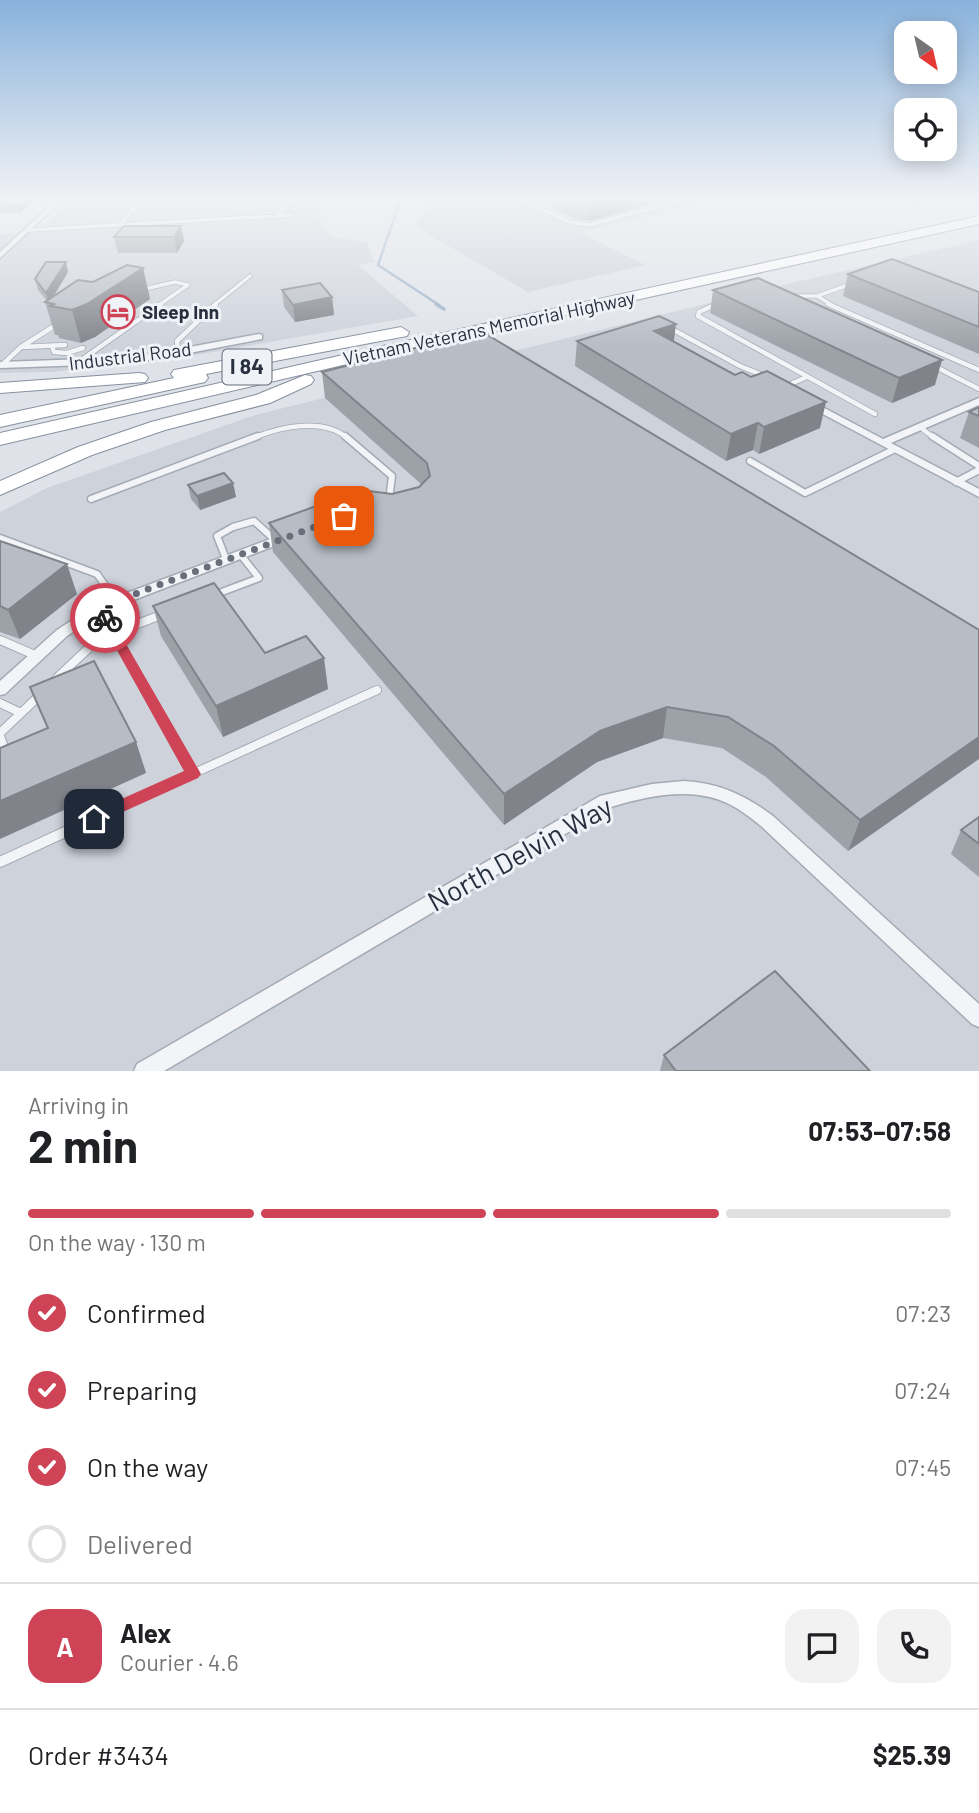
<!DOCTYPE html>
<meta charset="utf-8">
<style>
:root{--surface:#fff;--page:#f2f2f2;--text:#202124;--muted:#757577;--line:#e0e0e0;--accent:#ce4456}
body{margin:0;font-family:Barlow,sans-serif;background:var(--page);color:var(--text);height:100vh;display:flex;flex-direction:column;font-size:26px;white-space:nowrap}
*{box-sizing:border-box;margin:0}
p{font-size:23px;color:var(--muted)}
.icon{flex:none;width:38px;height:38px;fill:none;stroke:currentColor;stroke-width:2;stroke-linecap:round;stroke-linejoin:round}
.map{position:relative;height:1071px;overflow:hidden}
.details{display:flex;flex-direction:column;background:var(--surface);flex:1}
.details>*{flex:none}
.needle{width:46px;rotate:146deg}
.fabs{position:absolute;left:894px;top:21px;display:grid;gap:14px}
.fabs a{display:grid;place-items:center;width:63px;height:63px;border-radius:14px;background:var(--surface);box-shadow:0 4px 18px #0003;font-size:35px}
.pin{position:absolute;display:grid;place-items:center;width:60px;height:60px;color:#fff;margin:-30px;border-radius:14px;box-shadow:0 4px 10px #0006}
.courier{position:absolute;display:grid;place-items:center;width:70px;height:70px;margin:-35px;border:5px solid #ce4456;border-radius:50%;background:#fff;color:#222;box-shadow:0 2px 9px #0007}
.head em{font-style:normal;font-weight:700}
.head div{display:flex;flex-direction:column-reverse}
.head{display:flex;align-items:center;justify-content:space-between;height:119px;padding:0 28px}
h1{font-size:46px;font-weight:700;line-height:52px}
.bar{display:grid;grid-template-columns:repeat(4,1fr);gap:10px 7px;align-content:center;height:84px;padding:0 28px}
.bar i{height:9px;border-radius:5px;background:var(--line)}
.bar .current{background:var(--accent)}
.bar p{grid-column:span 4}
.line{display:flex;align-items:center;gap:18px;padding:0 28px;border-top:2px solid var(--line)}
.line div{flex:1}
.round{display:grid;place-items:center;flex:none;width:74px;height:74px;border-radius:21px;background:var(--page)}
ol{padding:0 28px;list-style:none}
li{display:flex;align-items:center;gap:21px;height:77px}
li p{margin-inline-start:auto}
li .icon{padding:7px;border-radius:50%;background:var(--accent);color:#fff;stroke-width:4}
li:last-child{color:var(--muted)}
li i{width:38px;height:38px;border:4px solid var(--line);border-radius:50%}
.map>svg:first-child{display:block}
.built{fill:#cdd2db}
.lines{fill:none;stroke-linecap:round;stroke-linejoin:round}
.stream-far1{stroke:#9ab0c9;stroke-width:2.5}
.stream{stroke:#9ab0c9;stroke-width:3.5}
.lane-far4-casing{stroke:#a4aab3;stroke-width:5}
.lane-far3-casing{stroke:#a4aab3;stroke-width:6}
.lane-far2-casing{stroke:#a4aab3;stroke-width:9}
.lane-far1-casing{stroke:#a4aab3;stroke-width:10}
.lane-casing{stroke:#a4aab3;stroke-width:12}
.street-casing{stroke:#a4aab3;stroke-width:3}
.highway-casing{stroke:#87909f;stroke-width:2}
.lane-far4{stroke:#f2f4f7;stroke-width:3.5}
.lane-far3{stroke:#f2f4f7;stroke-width:4.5}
.lane-far2{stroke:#f2f4f7;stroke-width:6}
.lane-far1{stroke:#f2f4f7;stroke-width:8}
.lane{stroke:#f2f4f7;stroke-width:10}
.street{fill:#f2f4f7;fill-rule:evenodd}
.highway{fill:#fff;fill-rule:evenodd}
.wall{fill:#9da2a9}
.shaded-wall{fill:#80848a}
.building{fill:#b7bcc5;stroke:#80848a;stroke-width:2}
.route{fill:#ce4456}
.done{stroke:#686f7b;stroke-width:7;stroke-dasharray:0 12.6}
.labels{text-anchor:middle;stroke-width:6;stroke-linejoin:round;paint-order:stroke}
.far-poi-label{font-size:19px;font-weight:bold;fill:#283040;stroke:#eff2f6;text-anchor:start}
.far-street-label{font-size:19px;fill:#283040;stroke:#eff2f6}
.shield{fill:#eff2f6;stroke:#646a77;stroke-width:2}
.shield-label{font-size:21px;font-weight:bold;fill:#283040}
.near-street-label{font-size:28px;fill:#283040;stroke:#eff2f6}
</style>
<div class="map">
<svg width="979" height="1071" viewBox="0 0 979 1071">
<rect width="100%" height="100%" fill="#dfe3e9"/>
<path class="built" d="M71,199H322L317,217L332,237L367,242L374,262L358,265L418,316L184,357L52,372L0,373V235L43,228Z
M434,199H717L580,233L645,265L528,292L414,226Z
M979,240V1071H0V512L47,488L255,415L774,287Z"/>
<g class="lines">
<path class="stream-far1" d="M401,199L378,265L439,305"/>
<path class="stream" d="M436,304L444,309"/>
<defs>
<path id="lane-far4" d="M519,199L569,222L589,225L685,199
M278,216L291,199
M119,225L143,199
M29,230L292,215
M140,290L175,282L188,285L159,305
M792,296H817
M214,305L250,276
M714,305L719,303
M832,305L817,296L851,284"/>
<path id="lane-far3" d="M717,304L699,312L698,316L875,414
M828,304L979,370
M670,328L740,366L767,377
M52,346L54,352L67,353L83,348
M22,347L65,345
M178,352L177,341L216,304
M77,363L161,304
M2,365L21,347L59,323
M934,366L979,389
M783,383L788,385L807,377
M920,427L934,438
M253,438C280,427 323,417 347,438"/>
<path id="lane-far2" d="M345,436L392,476L389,500
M932,436L979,466
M750,461L805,493L895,449
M956,482L979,470
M91,499L258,436
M0,538L97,574L116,601
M226,559L217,536L233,527L254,521L276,541
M214,595L259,578L240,554"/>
<path id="lane-far1" d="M100,608L193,774
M114,633L161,615
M0,640L37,656
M57,678L92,645L75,624
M0,703L21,713
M0,733L39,696
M0,736L6,753L0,756
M111,811L377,690"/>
<path id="lane" d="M0,862L115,809"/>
<path id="street" d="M57,199H64L0,258V252Z
M902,199H924L921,201Z
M259,334L262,335V339L158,359L115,364L0,368V362L115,358L158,353Z
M979,398V405L891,443L979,489V497L804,404L809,401L813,402L883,439Z
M286,533L292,537L290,540L105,611L67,636L5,694L0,695V681L57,630L95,605Z
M684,781C719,783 745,795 773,816L979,1004V1027L972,1024L761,826C751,818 741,810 729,804C692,786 648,796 611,807L164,1071H134L137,1064L600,796L652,784Z"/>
<path id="highway" d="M979,216V224L356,362L0,445V433L356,352Z
M401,327L409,332L407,336L206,374L208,378L205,382L0,427V415L174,378L171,374L174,370Z
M139,373L145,374L148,378L145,382L0,393V383Z
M305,375L311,376L314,380L311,384L270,403L165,430L92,455L0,495V481L78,447L151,422L256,395Z"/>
</defs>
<use href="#lane-far4" class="lane-far4-casing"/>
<use href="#lane-far3" class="lane-far3-casing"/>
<use href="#lane-far2" class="lane-far2-casing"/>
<use href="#lane-far1" class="lane-far1-casing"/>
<use href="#lane" class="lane-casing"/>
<use href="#street" class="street-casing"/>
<use href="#highway" class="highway-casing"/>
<use href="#lane-far4" class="lane-far4"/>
<use href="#lane-far3" class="lane-far3"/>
<use href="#lane-far2" class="lane-far2"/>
<use href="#lane-far1" class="lane-far1"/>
<use href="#lane" class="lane"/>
<use href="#street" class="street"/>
<use href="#highway" class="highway"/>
</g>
<path class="wall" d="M37,199L20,213H0V202Z
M533,199H668L589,221L574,218Z
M181,226L184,241L177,253H118L114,237Z
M143,268L150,299L95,337L81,343L59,338L58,335H55L45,302L47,301L38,290L35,279L68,272L53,297L93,282Z
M848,274L979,292V354L843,296Z
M282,290L332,297L334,315L295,322L284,307Z
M713,290L935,385L892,403L710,313Z
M577,341H674L820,428L759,454L753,450L726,461L575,366Z
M322,372L979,630L848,851L766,777L722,748L663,738L597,762L504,825L273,552L269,523L392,494L419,487L421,484L325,398Z
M979,407V448L960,438L969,412Z
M233,483L236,497L200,510L191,499L188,485Z
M0,541L77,594L20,639L0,632Z
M153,606L265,653L328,689L223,737L161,636Z
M30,687L136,742L146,773L47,728Z
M979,817V877L951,854L961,830Z
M664,1055L870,1071H660Z"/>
<path class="shaded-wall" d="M27,199H37L20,213L18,207Z
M602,199H668L589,221L590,202Z
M181,226L184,241L177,253L174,237Z
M66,262L68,272L49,304L46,293Z
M143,268L150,299L95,337L81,343L72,310Z
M332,297L334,315L295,322L293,305Z
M676,324L673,348L654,331Z
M942,360L935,385L892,403L899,378Z
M826,402L820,428L759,454L764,427Z
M758,423L753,450L726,461L731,434Z
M233,483L236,497L200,510L197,496Z
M67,564L77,594L20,639L8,610Z
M324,658L328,689L223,737L216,706Z
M667,707L663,738L597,762L504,825V794L600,731Z
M979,737V759L848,851L860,820Z
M136,742L146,773L0,839V801Z"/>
<path class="building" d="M3,199H27L18,207L0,206V202Z
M573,199H602L590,202Z
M124,226H181L174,237H114Z
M892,259L979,292V327L848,274Z
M46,262H66L46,293L35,279Z
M127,265L143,268L87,304L72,310L50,306L54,304L45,302L78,280L93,282Z
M758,278L942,360L899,378L713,290Z
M320,283L332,297L293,305L282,290Z
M659,316L676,324L654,331L735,375L742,372L751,377L767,371L826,402L764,427L758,423L731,434L577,341Z
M481,331L979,630V737L860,820L774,746L728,717L667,707L600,731L504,794L269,523L361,490L392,494L419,487L430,476L427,463L322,372Z
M979,407V416L969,412Z
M224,473L233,483L197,496L188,485Z
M0,541L67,564L8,610L0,606Z
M214,583L265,653L306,636L324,658L216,706L153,606Z
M94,661L136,742L0,801V748L48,728L30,687Z
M979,817V844L961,830Z
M775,971L870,1071H676L664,1055Z"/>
<linearGradient id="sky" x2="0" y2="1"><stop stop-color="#89b2dc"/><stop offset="0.57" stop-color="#f1f2f5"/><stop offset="1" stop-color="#f1f2f5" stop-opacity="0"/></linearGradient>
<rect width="979" height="349" fill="url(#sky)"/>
<path class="route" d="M105,614L111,618L201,774L198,778L94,825L86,819L88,814L184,771L99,618Z"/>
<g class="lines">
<path class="done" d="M105,618L100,608L116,601L344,516"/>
</g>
<defs>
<symbol id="hotel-ring" viewBox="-11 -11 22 22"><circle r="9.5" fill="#eff2f6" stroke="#ce4456" stroke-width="1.5"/><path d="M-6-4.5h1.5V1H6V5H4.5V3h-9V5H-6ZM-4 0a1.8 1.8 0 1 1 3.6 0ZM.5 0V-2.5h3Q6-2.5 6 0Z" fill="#ce4456"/></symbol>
</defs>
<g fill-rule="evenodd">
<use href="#hotel-ring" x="99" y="293" width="38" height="38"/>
</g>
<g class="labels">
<g class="far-poi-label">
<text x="142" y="319">Sleep Inn</text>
</g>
<g class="far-street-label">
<text transform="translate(489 328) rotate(-12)" y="7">Vietnam Veterans Memorial Highway</text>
<text transform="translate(130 356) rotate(-7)" y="7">Industrial Road</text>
</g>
<rect class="shield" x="222.5" y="349.5" width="49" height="35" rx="5"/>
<g class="shield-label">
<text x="247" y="374">I 84</text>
</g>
<g class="near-street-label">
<text transform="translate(520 854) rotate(-29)" y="10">North Delvin Way</text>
</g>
</g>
</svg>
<div class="fabs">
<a><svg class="needle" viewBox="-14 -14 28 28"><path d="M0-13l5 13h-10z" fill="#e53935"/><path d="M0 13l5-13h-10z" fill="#757577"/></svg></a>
<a><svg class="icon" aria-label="locate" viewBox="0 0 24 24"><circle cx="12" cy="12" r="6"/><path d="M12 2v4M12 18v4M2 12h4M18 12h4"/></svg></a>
</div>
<div class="pin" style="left:344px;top:516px;background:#ea580c"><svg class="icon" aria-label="bag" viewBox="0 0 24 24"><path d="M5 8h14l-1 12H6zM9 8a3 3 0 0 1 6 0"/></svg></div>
<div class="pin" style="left:94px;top:819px;background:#1f2937"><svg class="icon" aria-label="home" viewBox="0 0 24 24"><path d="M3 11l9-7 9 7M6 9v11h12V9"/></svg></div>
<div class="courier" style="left:105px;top:618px"><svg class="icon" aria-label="bike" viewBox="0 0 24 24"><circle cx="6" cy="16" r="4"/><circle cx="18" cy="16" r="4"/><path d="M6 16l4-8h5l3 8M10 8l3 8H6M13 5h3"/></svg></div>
</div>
<section class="details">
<div class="head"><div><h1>2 min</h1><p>Arriving in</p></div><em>07:53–07:58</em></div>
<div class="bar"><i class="current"></i><i class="current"></i><i class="current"></i><i></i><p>On the way · 130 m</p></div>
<ol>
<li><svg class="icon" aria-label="check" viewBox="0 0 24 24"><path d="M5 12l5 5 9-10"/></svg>Confirmed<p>07:23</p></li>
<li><svg class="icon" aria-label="check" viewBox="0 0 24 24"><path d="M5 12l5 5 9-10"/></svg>Preparing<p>07:24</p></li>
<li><svg class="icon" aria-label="check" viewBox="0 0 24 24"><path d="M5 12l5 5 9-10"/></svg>On the way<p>07:45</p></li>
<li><i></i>Delivered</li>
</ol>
<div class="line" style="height:126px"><b class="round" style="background:var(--accent);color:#fff">A</b><div><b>Alex</b><p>Courier · 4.6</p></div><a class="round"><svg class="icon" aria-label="chat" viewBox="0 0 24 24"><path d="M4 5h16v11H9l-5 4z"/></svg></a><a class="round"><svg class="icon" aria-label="phone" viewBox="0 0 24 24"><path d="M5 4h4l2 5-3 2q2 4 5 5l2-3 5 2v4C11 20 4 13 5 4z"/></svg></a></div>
<div class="line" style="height:91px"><div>Order #3434</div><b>$25.39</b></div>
</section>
